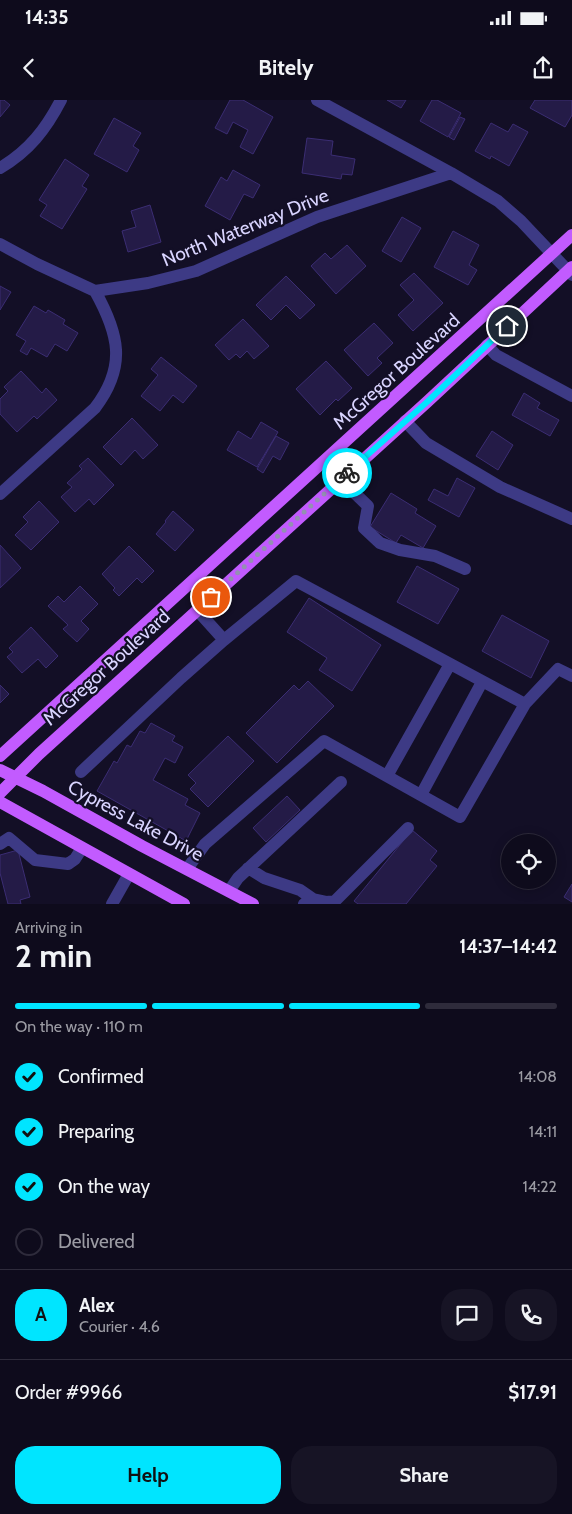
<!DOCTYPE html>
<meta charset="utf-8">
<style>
:root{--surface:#0e0b1c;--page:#171425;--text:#f1f3f6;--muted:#9b9ba3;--line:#2e2b3b;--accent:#00e5ff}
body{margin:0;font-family:Cabin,sans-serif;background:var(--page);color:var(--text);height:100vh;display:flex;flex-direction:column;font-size:19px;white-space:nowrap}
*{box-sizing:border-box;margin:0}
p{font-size:16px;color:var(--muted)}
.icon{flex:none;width:28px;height:28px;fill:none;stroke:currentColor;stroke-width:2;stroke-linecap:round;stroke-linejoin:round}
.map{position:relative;height:804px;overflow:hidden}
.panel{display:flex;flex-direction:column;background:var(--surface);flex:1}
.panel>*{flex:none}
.controls{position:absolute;left:501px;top:734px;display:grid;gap:10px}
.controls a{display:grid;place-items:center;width:55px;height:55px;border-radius:50%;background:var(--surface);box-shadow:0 2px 12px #0003,0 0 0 1px var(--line);font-size:25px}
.pin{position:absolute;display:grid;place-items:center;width:42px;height:42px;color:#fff;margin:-21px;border:2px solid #fff;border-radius:50%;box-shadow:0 1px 5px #0007}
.courier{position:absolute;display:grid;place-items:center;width:50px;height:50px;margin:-25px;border:4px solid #00e5ff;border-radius:50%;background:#fff;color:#222;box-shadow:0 1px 6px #0007}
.headline em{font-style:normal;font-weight:800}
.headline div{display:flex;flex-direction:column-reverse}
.headline{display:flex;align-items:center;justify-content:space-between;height:85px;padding:0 15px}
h1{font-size:32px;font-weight:800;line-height:38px}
.bar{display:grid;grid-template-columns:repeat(4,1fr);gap:8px 5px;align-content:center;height:60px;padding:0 15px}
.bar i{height:6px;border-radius:4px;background:var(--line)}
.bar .selected{background:var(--accent)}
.bar p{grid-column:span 4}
.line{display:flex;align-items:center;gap:12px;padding:0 15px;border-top:1px solid var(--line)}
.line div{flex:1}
.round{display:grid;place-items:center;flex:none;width:52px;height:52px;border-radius:20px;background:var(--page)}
ol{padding:0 15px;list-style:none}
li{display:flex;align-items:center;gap:15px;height:55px}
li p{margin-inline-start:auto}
li .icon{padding:5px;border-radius:50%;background:var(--accent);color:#111;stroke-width:4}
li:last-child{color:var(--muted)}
li i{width:28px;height:28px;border:2px solid var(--line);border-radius:50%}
.primary-button{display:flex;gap:10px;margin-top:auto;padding:10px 15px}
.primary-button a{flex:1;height:58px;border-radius:20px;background:var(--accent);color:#111;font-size:20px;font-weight:800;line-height:58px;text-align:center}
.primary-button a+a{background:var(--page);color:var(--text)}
.status{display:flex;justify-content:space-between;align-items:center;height:35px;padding:0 25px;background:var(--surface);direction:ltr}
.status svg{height:14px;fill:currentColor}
header{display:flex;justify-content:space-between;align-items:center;height:65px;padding:0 15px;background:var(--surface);font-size:22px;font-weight:800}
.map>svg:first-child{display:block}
.building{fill:#241b47;stroke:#3b2d73}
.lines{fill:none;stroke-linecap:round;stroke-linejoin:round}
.minor{stroke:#3d3a85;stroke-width:12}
.major{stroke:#c25bff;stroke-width:12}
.done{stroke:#948fb3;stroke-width:5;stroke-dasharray:0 9}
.route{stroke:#00e5ff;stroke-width:6}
.labels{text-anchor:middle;stroke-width:4.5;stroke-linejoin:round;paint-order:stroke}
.street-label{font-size:19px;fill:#d9d4ff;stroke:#130f26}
</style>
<div class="status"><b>14:35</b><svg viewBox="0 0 49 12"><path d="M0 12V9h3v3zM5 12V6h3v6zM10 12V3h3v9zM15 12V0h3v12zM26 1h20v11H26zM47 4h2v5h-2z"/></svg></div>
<header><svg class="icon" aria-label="back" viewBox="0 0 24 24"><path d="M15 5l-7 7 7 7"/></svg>Bitely<svg class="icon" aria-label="share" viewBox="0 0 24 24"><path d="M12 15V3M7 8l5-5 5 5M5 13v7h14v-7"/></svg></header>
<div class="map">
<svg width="572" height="804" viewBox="0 0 572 804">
<rect width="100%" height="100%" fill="#130f26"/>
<path class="building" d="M0,0H4L10,5L0,17Z
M230,0H243L273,17L253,54L240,47L248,30L233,22L227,34L215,28Z
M387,0H406L401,8Z
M432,0H437L461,13L448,37L420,21Z
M535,0H572V15L565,27L530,8Z
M460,17L465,19L454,40L449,37Z
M114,18L141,33L133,46L139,50L127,72L94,54Z
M491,23L508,32L513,24L528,32L509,66L491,56L490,59L475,51Z
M307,38L333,41L331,55L355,59L352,75L342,74L341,79L302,73Z
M65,59L89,75L82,86L87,89L62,129L40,116L47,105L39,100Z
M233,70L260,85L253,98L244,94L230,120L205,106L221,77L227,81Z
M150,105L161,142L128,152L122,131L136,127L131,111Z
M402,117L421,128L401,162L382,151Z
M453,131L479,145L469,165L477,170L468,185L434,167Z
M347,145L366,166L336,194L311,166L325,153L331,159Z
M414,173L443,203L413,231L398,215L414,200L400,185Z
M286,176L315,205L300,219L286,205L271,220L256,205Z
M0,186L11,192L0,210Z
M34,206L46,213L48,210L65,220L63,224L78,233L67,251L55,244L47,257L31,248L27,255L20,251L26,241L16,235Z
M243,219L269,246L254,259L247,251L240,258L236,254L229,260L215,245Z
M374,223L393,243L377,258L382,263L368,276L344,250Z
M161,257L197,286L183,303L173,295L160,311L141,296L158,275L151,269Z
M326,261L352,288L338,301L336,299L320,315L296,289Z
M21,271L42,293L46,288L57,300L37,319L34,316L17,332L0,314V299L8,291L4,287Z
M524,293L540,303L537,308L559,320L550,336L512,315Z
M132,318L158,345L143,359L135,350L121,365L103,347Z
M261,322L278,332L257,367L227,350L238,331L251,339Z
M492,331L513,345L498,370L476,356Z
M276,336L289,343L280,360L273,356L263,373L257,369Z
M88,358L114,385L94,405L89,399L75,412L61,397L72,387L67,383L82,369L79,366Z
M457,378L475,388L459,417L428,400L434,389L448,396Z
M391,393L417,409L415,413L436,426L423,448L401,435L396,443L370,427Z
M39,401L59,422L31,450L15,435L28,422L23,417Z
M173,411L194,430L175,451L156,434L166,422L165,421Z
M0,445L21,468L0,488Z
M129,446L154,471L142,483L137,478L119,496L113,490L115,488L102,474Z
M417,466L459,489L438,524L397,502Z
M80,486L98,504L81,521L89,529L77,542L63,529L68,525L48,506L58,496L64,502Z
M309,498L381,545L352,591L319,570L327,558L287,532Z
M502,515L549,541L531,578L482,551Z
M31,527L58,556L46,568L38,559L22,573L7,557L13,552L9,548Z
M308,581L334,606L277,663L246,633L294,585L299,590Z
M0,585L9,594L0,603Z
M151,623L175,636L172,641L183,647L175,663L165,658L153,680L188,699L185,705L200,713L186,741L97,691L114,661L117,663L127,645L131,647L140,631L145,633Z
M228,636L254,661L208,707L190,689L196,683L188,675Z
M287,696L300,710L266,742L253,728Z
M412,730L437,751L430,760L437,766L406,804H358L354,801Z
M18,750L30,797L20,800L21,804H8L0,773V755Z
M572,784V802L564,797Z"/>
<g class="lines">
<path class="minor" d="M317,0L451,73L498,101L521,121L572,175
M0,68C29,51 46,29 61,0
M0,144L37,164L95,191L148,183L196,171L317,117L451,73
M487,245L496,255L572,296
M405,321L426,343L500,387L572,419
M340,379L368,406L364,428L380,443L400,450L435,456L465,469
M0,394L95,308C127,266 119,234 95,191
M197,510L224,540L296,481L525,604L558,569L572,576
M81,672L181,578L224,540
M387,676L450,564
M421,695L482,582
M0,744L9,738L35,760L68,764L75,759L82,748
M248,768L264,778L300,790L313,799
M187,769L205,744L324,641L460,717L525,604
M229,791L238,778L341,682
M112,804L129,774
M304,804L313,799L327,802L335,801L408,728"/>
<path class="major" d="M0,656L572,135
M0,670L43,691L142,746L253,804
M0,693L39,654L427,302L572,167
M0,702L184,804"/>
</g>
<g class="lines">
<path class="done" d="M211,497L347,373"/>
<path class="route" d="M347,373L427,302L507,226"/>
</g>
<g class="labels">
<g class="street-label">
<text transform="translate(245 127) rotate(-22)" y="7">North Waterway Drive</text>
<text transform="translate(396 271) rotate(-42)" y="7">McGregor Boulevard</text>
<text transform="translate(106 567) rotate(-42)" y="7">McGregor Boulevard</text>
<text transform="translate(136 720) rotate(28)" y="7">Cypress Lake Drive</text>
</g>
</g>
</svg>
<div class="controls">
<a><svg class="icon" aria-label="locate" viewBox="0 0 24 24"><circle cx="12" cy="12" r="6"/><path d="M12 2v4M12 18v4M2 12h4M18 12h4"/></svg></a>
</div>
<div class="pin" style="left:211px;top:497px;background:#ea580c"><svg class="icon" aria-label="bag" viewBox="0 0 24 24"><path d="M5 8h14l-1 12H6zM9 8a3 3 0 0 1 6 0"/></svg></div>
<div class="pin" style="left:507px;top:226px;background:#1f2937"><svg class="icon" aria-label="home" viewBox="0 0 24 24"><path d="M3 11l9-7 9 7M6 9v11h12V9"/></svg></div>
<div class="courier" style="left:347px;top:373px"><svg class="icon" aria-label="bike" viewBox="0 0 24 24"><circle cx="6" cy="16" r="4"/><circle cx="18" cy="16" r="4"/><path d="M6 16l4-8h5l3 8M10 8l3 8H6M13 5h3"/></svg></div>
</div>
<section class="panel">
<div class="headline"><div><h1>2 min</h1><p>Arriving in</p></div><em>14:37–14:42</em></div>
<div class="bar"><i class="selected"></i><i class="selected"></i><i class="selected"></i><i></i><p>On the way · 110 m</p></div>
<ol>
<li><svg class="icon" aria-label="check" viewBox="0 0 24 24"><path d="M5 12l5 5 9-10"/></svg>Confirmed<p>14:08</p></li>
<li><svg class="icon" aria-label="check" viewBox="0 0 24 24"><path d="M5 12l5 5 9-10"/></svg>Preparing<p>14:11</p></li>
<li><svg class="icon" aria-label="check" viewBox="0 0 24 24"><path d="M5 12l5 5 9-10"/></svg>On the way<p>14:22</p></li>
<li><i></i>Delivered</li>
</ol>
<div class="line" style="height:90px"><b class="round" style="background:var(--accent);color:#111">A</b><div><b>Alex</b><p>Courier · 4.6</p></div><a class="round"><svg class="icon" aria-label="chat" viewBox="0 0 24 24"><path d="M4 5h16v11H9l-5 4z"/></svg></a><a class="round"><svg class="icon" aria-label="phone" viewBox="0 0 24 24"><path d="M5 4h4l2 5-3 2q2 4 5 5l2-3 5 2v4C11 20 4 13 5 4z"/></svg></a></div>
<div class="line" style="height:65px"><div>Order #9966</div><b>$17.91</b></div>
<div class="primary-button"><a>Help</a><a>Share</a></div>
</section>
